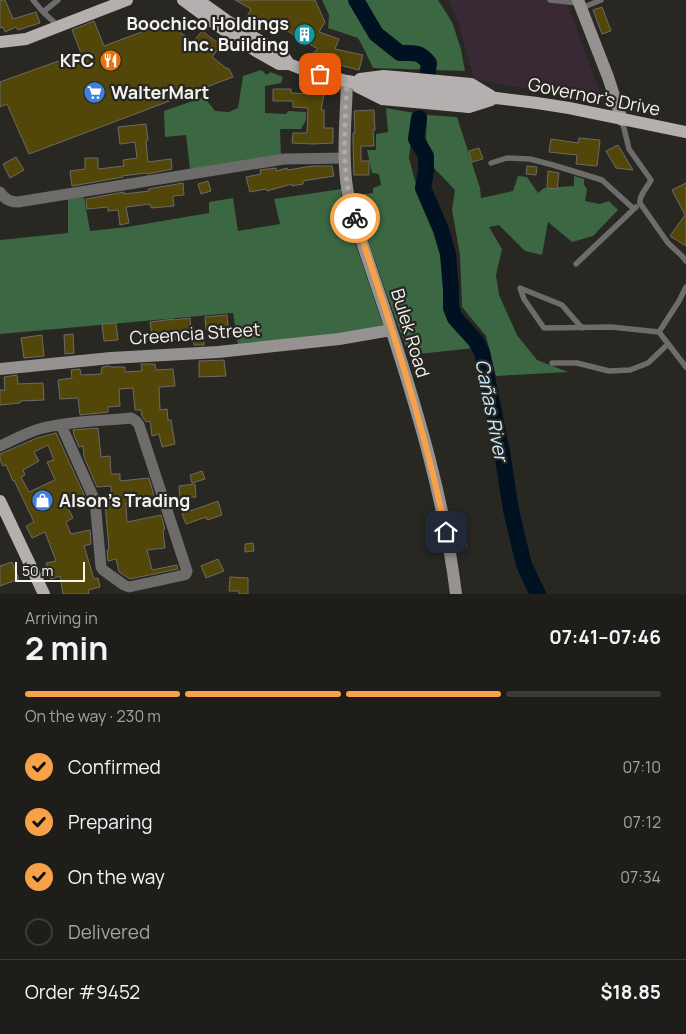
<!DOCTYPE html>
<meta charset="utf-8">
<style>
:root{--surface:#1e1d1a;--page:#2b2a27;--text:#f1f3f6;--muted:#a1a2a2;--line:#3c3b39;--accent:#f7a148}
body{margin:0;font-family:Manrope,sans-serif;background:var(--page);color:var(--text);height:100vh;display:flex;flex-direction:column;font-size:19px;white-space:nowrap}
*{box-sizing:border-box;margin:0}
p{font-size:16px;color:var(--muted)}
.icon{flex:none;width:28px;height:28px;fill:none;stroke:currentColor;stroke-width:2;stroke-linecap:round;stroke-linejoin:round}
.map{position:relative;height:594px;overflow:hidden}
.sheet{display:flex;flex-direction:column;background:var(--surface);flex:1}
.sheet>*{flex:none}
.scale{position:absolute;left:15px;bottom:12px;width:70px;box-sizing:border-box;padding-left:5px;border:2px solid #f4f3f0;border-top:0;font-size:14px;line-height:18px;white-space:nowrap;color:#f4f3f0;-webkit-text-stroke:4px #282722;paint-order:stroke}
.pin{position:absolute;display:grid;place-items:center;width:42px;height:42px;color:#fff;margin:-21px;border-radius:10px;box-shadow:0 2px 8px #0006}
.courier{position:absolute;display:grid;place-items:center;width:50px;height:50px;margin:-25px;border:4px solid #f7a148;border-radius:50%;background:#fff;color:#222;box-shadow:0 1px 6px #0007}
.overview em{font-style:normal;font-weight:700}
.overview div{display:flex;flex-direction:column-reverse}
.overview{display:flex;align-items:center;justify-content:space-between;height:85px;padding:0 25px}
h1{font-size:32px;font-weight:700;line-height:38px}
.bar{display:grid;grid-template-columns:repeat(4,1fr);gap:8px 5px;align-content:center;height:60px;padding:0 25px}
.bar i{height:6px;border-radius:4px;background:var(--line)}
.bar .selected{background:var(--accent)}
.bar p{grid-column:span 4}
.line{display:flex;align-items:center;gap:12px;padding:0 25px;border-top:1px solid var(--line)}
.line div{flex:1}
ol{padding:0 25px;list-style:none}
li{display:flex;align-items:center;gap:15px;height:55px}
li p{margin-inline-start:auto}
li .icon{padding:5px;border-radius:50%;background:var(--accent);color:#111;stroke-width:4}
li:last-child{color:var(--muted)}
li i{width:28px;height:28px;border:2px solid var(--line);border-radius:50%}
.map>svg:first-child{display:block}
.industrial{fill:#382935}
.forest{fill:#3b6743}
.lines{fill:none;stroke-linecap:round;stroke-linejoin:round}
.river{stroke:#001121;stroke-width:16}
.building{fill:#534609;stroke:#6d6b66;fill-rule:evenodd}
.lane{stroke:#6e6b6b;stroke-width:5.5}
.street{stroke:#6e6b6b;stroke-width:11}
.secondary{stroke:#969292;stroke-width:12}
.primary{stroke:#b6afaf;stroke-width:12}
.done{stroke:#adaca8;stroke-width:5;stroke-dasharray:0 9}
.route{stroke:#f7a148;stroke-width:6}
.labels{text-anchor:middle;stroke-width:4.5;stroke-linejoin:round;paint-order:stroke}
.poi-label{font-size:18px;font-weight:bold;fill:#f4f3f0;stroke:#282722;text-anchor:end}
.street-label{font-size:18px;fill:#f4f3f0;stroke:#282722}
.water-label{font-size:19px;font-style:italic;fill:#cbe9fe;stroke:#282722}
</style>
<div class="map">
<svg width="686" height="594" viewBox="0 0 686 594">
<rect width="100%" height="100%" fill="#282722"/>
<path class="industrial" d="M449,0H566L604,103L474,79L457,19Z"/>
<path class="forest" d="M322,0H438L452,22L461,49L465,71L373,68L364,49L358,38L328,28L329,15Z
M261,70L267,75L270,72L283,77L281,83L265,86V113L286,114L288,111L306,112V120L301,129H280L281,156L190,169L186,135L165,137L164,111L204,97L215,111L229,112L238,108L243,76Z
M386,108L414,113L409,158L415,181L444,255L445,302L450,319L474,348L409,355C389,302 370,249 354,195L373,193V188L381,185L379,174L372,173L367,150H376V134L388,132Z
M427,115L457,117L480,188L481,198L513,191L518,176L527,177L538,193L544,188L574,186V176L584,179V185L587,189L585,201L600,204L609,201L618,210L593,236L572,242L548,222L542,255L525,251L499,225L489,227L502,249L496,275L499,295L517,335L537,360L568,372L496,376L486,336L462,307L460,255L452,210L455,190L434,168L426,138Z
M341,189L342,204L383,325L328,335L238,345L233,313L0,334V240L68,233V199L84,197L90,231L127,227L209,213V202L233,198L238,231L280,224L274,199Z"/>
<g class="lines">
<path class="river" d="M356,0L376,34L400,53C415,53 419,51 429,63L428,71
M419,118L416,139L426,156V171L423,188L441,230L448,254L451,290V308L455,318L475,340L482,352L502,452L511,510L524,565L538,594"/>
</g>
<path class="building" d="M0,0H5L13,19L36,12L40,23L18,30L16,27L5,32L3,27L0,28Z
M235,0H315L325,22L319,32L339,39L335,49L363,55L359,70L308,57L318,49L272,22L266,32L245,20L251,9Z
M602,7L611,31L602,34L593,10Z
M94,21L104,46L144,31L143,28L161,21H165L193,42L202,31L221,45L212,57L226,68L229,69L233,77L29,154L7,104L0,107V82L81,53L72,30Z
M273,89H291V93L313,94V93L324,95L321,110H324V128H333V143L313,144L292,143L293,133H307L308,108L293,107V101H273Z
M374,110L375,130H373L374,146H361V161H369V175H354L353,141V133H355L354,111Z
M146,124L148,140L146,141L148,162L171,159L172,169L147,174L146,173L122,176L123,177L72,186L70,171L85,169V158H98V169L124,166L123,160L137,158L135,142L120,144L118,127Z
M579,138L600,140L597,166L576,164L577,155L549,152L551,139L578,143Z
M618,145L633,170L616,168L606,151Z
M479,148L483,159L472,162L469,151Z
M16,157L24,170L10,178L3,164Z
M312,166H332L334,176L315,179L303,181V184L292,186V184L267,191L266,189L250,192L246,177L261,174L260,170L276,168V171L287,168L288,170Z
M527,166L537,167L536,175L526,174Z
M548,171L559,173L557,189L547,188Z
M208,181L211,191L201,194L198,184Z
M183,183L184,195L173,196L174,206L151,208L150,204L126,207L129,223L120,225L118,210L108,211V207L87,209L86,199L124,192V194L149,191L148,189Z
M686,183V246L670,236L685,215L672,190Z
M227,315L229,335L220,336L219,329L206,330L205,317Z
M190,318L191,331L203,330L204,345H194L193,338L153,341L150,322L174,319V320Z
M116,323L118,340L104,341L102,324Z
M73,334L74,353L65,354L64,335Z
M42,335L44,356L24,358L21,338Z
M224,360L226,376L199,377V361Z
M141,364H155L156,370L173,369L175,386L159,387L160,410L167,409L168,420H171L175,444L162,447L159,434L152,436L150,421L146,422L142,416L141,410H135L133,388L119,389L120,406L108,407V412L80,415L78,398L60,399L58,380L72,378L71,370L80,369L81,375L101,374L102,367L110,366V367H125V372L142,371Z
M17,375L18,384L43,383L44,400L20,401V403L0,405V390H5L4,377Z
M98,428L101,457L110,456L111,474H120V481L149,478L155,499L126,503L127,522L161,515L165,529L163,530L165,548L147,550L152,570L177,565L178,569L130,579L119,572L116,559L108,561L107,550L109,549L105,503L112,502L111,486L97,487L84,457L83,446L79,447L74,435L73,430Z
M56,433L87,501L68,508L73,518L66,522L71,534L90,530L91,544L84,546L94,579L98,578L100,587L88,590L89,594H63L60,576L51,579L46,563L56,561L45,532L32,538L26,526L34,522L14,480L13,481L6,465L3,466L0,460V454L37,438ZM48,445L54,460L47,462L55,480L29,492L21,477L25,475L23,470L39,461L34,452Z
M202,471L205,479L192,483L190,475Z
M195,484L196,497L180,498L179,486Z
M218,501L222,515L207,520L206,517L186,524L182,514Z
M463,537L467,546L459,550L456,540Z
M253,543L254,551L245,552V544Z
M218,559L224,571L206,578L201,566Z
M12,562L19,579L0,586V566Z
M230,577L248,578V594H239V591H229Z"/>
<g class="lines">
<path class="lane" d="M33,0L43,12L58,0
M550,0L578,3
M582,8L601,0
M43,12L54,22L57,27
M622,120L629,149L651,180C647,188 639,195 640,203L668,243L682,256L686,261
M491,163L507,158L530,159L553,165L602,180L634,209
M576,264L636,207
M582,328L562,305L520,288L524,299L544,328L611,327L659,332L679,301L686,287
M659,332L686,367
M552,363H577L609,371L630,370L648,363L668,344"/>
<path class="street" d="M0,192C4,199 10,202 18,202L284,159L345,158
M0,446C13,440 26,433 39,429C69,421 101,421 131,418L136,421L139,425L187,571L186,574L184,575L129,587L124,585L103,570L101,567L95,501L61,425"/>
<path class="secondary" d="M578,0L608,77L622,120
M347,81C346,120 341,161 349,199C361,243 377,285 391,329C419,415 445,504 456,594
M0,369L111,358L218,352L339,339L391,330"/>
<path class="primary" d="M183,0L221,28L256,51L279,64H289L307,71L347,81L383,87L496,98L537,103L569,108L686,132
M198,0L226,20L283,55L289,64
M0,42L26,39L127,0
M360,79L384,76L471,84L491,96
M358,87L382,99L469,107L491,100
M0,501L44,594"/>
</g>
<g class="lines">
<path class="done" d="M320,74L347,81C345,127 340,174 355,218"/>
<path class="route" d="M355,218C390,321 424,425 446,532"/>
</g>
<defs>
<symbol id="building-disc" viewBox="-11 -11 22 22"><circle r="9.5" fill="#0f9aa8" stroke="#282722"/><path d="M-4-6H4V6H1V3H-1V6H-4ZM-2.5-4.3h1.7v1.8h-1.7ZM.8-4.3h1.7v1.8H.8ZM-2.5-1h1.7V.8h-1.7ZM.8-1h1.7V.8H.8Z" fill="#fff"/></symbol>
<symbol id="restaurant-disc" viewBox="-11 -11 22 22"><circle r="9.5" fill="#e8710a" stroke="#282722"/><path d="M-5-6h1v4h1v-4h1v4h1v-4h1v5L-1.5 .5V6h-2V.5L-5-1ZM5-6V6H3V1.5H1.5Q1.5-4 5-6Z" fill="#fff"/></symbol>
<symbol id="supermarket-disc" viewBox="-11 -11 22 22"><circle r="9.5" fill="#3f7fe0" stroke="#282722"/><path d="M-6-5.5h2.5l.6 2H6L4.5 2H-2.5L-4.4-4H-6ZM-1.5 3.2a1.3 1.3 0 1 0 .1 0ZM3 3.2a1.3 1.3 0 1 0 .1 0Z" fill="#fff"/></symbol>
<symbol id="shop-disc" viewBox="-11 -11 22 22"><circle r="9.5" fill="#3f7fe0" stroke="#282722"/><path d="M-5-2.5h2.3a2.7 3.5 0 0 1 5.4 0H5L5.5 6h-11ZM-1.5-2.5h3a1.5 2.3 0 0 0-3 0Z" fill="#fff"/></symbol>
</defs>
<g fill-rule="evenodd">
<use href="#building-disc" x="292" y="22" width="25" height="25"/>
<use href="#restaurant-disc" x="98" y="48" width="25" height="25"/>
<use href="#supermarket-disc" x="82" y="80" width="25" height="25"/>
<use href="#shop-disc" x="30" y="488" width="25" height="25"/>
</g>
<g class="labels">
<g class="poi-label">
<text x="289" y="30">Boochico Holdings<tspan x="289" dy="21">Inc. Building</tspan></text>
<text x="94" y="67">KFC</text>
<text x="111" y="99" text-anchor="start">WalterMart</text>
<text x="59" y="507" text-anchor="start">Alson's Trading</text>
</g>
<g class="street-label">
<text transform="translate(594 97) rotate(11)" y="6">Governor's Drive</text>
<text transform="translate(410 333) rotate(73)" y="6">Bulek Road</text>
<text transform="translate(195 334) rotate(-4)" y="6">Creencia Street</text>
</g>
<g class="water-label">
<text transform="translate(492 410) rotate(79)" y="7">Cañas River</text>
</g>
</g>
</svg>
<div class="scale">50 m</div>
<div class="pin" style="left:320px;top:74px;background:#ea580c"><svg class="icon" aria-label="bag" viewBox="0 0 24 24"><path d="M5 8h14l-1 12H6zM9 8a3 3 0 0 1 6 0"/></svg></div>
<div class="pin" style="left:446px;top:532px;background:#1f2937"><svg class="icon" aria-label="home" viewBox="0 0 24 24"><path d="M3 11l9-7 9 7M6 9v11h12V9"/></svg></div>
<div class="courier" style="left:355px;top:218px"><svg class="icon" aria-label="bike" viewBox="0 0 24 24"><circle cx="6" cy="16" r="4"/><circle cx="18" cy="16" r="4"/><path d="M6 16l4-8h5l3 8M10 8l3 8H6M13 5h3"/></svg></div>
</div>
<section class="sheet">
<div class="overview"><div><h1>2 min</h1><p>Arriving in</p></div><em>07:41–07:46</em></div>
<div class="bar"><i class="selected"></i><i class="selected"></i><i class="selected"></i><i></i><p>On the way · 230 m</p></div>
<ol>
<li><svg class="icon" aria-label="check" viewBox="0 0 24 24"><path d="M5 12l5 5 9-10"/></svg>Confirmed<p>07:10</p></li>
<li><svg class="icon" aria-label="check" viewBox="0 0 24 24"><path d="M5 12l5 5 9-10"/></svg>Preparing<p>07:12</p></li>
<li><svg class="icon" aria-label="check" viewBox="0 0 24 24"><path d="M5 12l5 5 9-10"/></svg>On the way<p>07:34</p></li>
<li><i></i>Delivered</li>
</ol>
<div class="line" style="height:65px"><div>Order #9452</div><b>$18.85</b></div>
</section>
